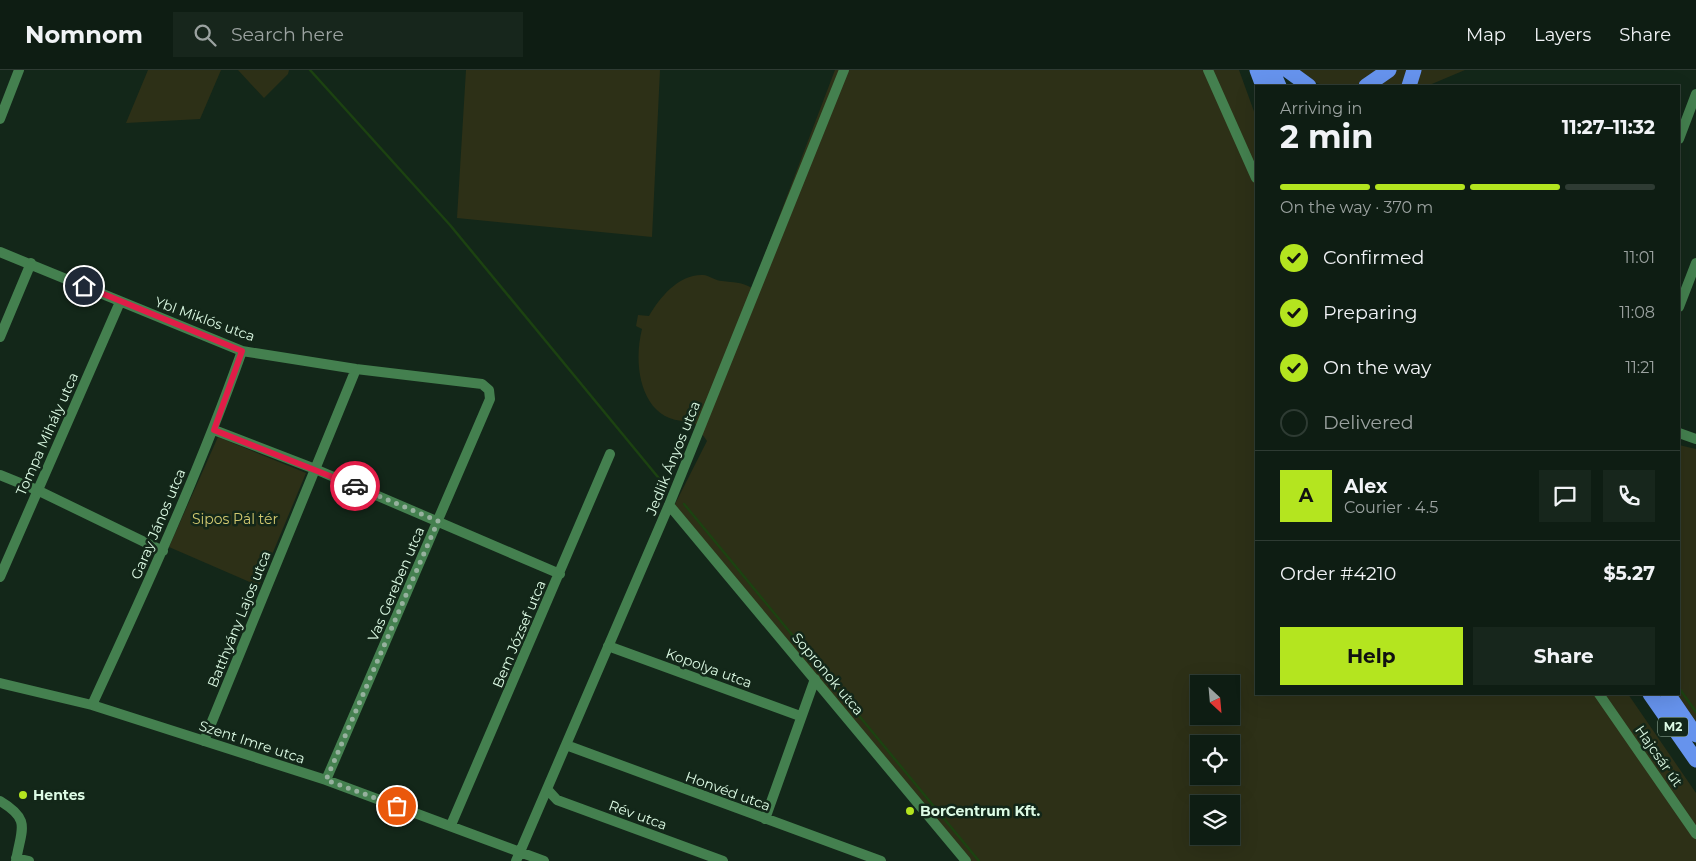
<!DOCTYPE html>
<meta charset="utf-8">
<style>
:root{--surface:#0e1d13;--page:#17261c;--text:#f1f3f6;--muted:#9ba2a0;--line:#2e3b33;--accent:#b4e51f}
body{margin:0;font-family:Montserrat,sans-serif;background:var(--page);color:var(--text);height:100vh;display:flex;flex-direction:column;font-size:19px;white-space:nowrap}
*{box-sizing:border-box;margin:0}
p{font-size:16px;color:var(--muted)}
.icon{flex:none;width:28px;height:28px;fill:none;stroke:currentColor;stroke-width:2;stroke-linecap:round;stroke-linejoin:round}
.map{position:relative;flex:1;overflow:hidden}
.panel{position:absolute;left:1255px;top:15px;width:425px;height:610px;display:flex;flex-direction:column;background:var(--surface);border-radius:0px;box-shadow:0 5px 20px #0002,0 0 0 1px var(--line)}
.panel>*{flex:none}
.needle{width:32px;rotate:154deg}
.tools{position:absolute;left:1190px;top:605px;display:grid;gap:10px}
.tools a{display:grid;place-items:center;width:50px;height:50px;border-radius:0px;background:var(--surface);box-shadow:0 5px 20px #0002,0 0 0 1px var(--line);font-size:25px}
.pin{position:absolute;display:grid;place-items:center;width:42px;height:42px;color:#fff;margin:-21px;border:2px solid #fff;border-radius:50%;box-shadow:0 1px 5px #0007}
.courier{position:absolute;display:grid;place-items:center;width:50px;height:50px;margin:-25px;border:4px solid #e11d48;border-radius:50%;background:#fff;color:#222;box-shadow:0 1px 6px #0007}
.summary em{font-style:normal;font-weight:700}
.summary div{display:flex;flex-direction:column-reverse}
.summary{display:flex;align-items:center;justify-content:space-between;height:85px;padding:0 25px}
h1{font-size:32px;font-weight:700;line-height:38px}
.bar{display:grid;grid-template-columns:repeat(4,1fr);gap:8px 5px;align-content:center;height:60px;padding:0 25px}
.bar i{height:6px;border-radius:4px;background:var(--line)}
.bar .selected{background:var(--accent)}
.bar p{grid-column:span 4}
.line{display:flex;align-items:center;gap:12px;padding:0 25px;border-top:1px solid var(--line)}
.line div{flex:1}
.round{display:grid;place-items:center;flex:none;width:52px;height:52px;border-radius:0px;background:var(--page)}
ol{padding:0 25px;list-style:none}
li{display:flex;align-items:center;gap:15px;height:55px}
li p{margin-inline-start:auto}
li .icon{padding:5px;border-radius:50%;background:var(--accent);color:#111;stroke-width:4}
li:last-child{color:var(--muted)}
li i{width:28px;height:28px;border:2px solid var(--line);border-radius:50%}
.button{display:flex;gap:10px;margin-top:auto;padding:10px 25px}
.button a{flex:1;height:58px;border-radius:0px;background:var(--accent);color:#111;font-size:20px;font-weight:700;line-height:58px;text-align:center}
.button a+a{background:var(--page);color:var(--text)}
header{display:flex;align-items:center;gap:30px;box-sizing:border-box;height:70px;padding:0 25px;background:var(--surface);border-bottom:1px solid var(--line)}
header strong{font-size:24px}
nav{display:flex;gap:28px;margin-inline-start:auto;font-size:18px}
.search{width:350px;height:45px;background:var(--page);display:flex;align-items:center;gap:12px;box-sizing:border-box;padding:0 18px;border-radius:0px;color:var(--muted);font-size:19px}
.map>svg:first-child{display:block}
.green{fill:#2d3017;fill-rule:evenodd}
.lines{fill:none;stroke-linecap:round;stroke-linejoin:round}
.stream{stroke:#1c4211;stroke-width:2.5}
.minor{stroke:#44804f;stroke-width:10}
.highway{stroke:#6693ed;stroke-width:15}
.done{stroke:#96b19e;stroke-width:5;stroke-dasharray:0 9}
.route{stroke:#e11d48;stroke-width:6}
.poi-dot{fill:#b4e51f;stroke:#132719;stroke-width:2}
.labels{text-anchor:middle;stroke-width:5;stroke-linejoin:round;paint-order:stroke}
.shield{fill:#132719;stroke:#a0bba8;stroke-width:1}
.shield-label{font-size:12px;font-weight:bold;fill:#ddfbe5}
.street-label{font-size:14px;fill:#ddfbe5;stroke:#132719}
.park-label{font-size:14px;fill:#d3c970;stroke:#132719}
.poi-label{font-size:14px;font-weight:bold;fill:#ddfbe5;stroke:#132719;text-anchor:start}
</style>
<header>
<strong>Nomnom</strong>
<div class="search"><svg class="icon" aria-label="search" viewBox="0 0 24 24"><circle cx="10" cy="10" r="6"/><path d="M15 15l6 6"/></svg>Search here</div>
<nav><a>Map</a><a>Layers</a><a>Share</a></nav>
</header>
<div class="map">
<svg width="1696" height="791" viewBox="0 0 1696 791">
<rect width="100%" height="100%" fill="#132719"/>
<path class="green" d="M148,0H221L200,49L126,53Z
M238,0H289L288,4L264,28Z
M466,0H660L652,167L457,148Z
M835,0H1239L1256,47V624H1628L1696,723V791H969L674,436L707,371L693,351C642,356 632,298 642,259L636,256L638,245L649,246C660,227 679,204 703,205C709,205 715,211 722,211C735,213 739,211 752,218ZM1199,614H1231V646H1199ZM1199,674H1231V706H1199ZM1199,734H1231V766H1199Z
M1297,0H1384C1360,21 1320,24 1297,0Z
M1396,0H1411L1405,16H1378Z
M1419,0H1465L1427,16H1413Z
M218,367L306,403L259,516L169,477Z
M1679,375L1696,379V655L1675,624H1679Z"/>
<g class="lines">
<path class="stream" d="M310,0L450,155L662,412
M1418,16V15
M684,434L979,791
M1679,618L1696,642"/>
<path class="minor" d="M1208,0L1256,108
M0,49L19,0
M1679,69L1696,24
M0,182L242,281L356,299L482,314L489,320L490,329L326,710
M1679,237L1696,193
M0,267L31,193
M214,360L315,399L560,504
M1679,363L1696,369
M0,405L37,420L163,481
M669,435L966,791
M0,507L120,232
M608,576L800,646
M0,613L92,635L326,710L544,791
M1599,624L1696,764
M92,635C146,518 199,402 242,281
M204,671L356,299
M566,675L881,791
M547,719L557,730L723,791
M0,731C32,750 21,759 16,791
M765,749L815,609
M451,755L610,384
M16,788L29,791
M516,791L669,435L844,0"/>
<path class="highway" d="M1257,0L1263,16
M1272,0L1279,16
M1287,0L1309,16
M1366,16L1389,0
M1409,16L1414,0
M1650,624L1696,690
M1668,624L1696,665"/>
</g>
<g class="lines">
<path class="done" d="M355,416L438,451L326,710L397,736"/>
<path class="route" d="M84,216L242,281L214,360L355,416"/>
</g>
<g class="poi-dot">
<circle cx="23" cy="725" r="5"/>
<circle cx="910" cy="741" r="5"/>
</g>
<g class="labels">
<rect class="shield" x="1658" y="647.5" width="30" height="19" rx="4"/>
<g class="shield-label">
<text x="1673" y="661">M2</text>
</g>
<g class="street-label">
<text transform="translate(205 249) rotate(20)" y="5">Ybl Miklós utca</text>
<text transform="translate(47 364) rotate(-66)" y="5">Tompa Mihály utca</text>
<text transform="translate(673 388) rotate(-68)" y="5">Jedlik Ányos utca</text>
<text transform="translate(158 454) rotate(-67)" y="5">Garay János utca</text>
<text transform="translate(396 514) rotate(-67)" y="5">Vas Gereben utca</text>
<text transform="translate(239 549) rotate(-68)" y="5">Batthyány Lajos utca</text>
<text transform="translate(519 564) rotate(-67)" y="5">Bem József utca</text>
<text transform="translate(709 598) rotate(20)" y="5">Kopolya utca</text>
<text transform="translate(828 604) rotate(50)" y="5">Sopronok utca</text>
<text transform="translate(252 672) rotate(18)" y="5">Szent Imre utca</text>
<text transform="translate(1659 686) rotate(55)" y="5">Hajcsár út</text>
<text transform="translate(728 721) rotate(20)" y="5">Honvéd utca</text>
<text transform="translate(638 745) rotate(20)" y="5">Rév utca</text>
</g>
<g class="park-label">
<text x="235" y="454">Sipos Pál tér</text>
</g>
<g class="poi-label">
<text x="33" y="730">Hentes</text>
<text x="920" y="746">BorCentrum Kft.</text>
</g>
</g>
</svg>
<div class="tools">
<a><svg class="needle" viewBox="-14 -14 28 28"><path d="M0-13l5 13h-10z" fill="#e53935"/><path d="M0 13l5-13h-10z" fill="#9ba2a0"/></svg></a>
<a><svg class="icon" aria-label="locate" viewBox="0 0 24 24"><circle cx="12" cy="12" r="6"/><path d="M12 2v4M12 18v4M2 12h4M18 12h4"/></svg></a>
<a><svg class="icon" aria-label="layers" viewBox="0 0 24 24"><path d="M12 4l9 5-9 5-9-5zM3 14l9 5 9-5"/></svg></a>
</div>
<div class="pin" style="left:397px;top:736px;background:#ea580c"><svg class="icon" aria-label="bag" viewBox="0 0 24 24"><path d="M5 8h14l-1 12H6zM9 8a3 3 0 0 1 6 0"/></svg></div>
<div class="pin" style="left:84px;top:216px;background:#1f2937"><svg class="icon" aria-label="home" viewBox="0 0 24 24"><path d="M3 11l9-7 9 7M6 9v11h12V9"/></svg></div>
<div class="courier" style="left:355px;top:416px"><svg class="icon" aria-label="car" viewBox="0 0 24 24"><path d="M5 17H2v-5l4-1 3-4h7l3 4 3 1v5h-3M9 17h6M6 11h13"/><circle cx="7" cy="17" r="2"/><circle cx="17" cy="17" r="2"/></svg></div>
<section class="panel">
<div class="summary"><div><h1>2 min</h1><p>Arriving in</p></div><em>11:27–11:32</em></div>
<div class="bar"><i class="selected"></i><i class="selected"></i><i class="selected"></i><i></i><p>On the way · 370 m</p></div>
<ol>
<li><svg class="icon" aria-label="check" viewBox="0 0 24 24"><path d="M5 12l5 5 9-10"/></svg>Confirmed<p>11:01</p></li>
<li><svg class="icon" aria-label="check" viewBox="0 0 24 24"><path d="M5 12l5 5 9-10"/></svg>Preparing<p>11:08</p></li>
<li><svg class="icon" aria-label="check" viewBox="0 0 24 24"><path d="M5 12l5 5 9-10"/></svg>On the way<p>11:21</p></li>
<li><i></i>Delivered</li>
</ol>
<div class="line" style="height:90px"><b class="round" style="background:var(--accent);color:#111">A</b><div><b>Alex</b><p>Courier · 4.5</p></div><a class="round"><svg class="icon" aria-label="chat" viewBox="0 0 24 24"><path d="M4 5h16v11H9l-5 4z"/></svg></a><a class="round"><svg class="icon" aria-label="phone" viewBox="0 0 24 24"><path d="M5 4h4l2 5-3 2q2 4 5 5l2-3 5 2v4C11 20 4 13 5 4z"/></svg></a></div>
<div class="line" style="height:65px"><div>Order #4210</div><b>$5.27</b></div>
<div class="button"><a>Help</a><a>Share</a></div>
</section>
</div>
